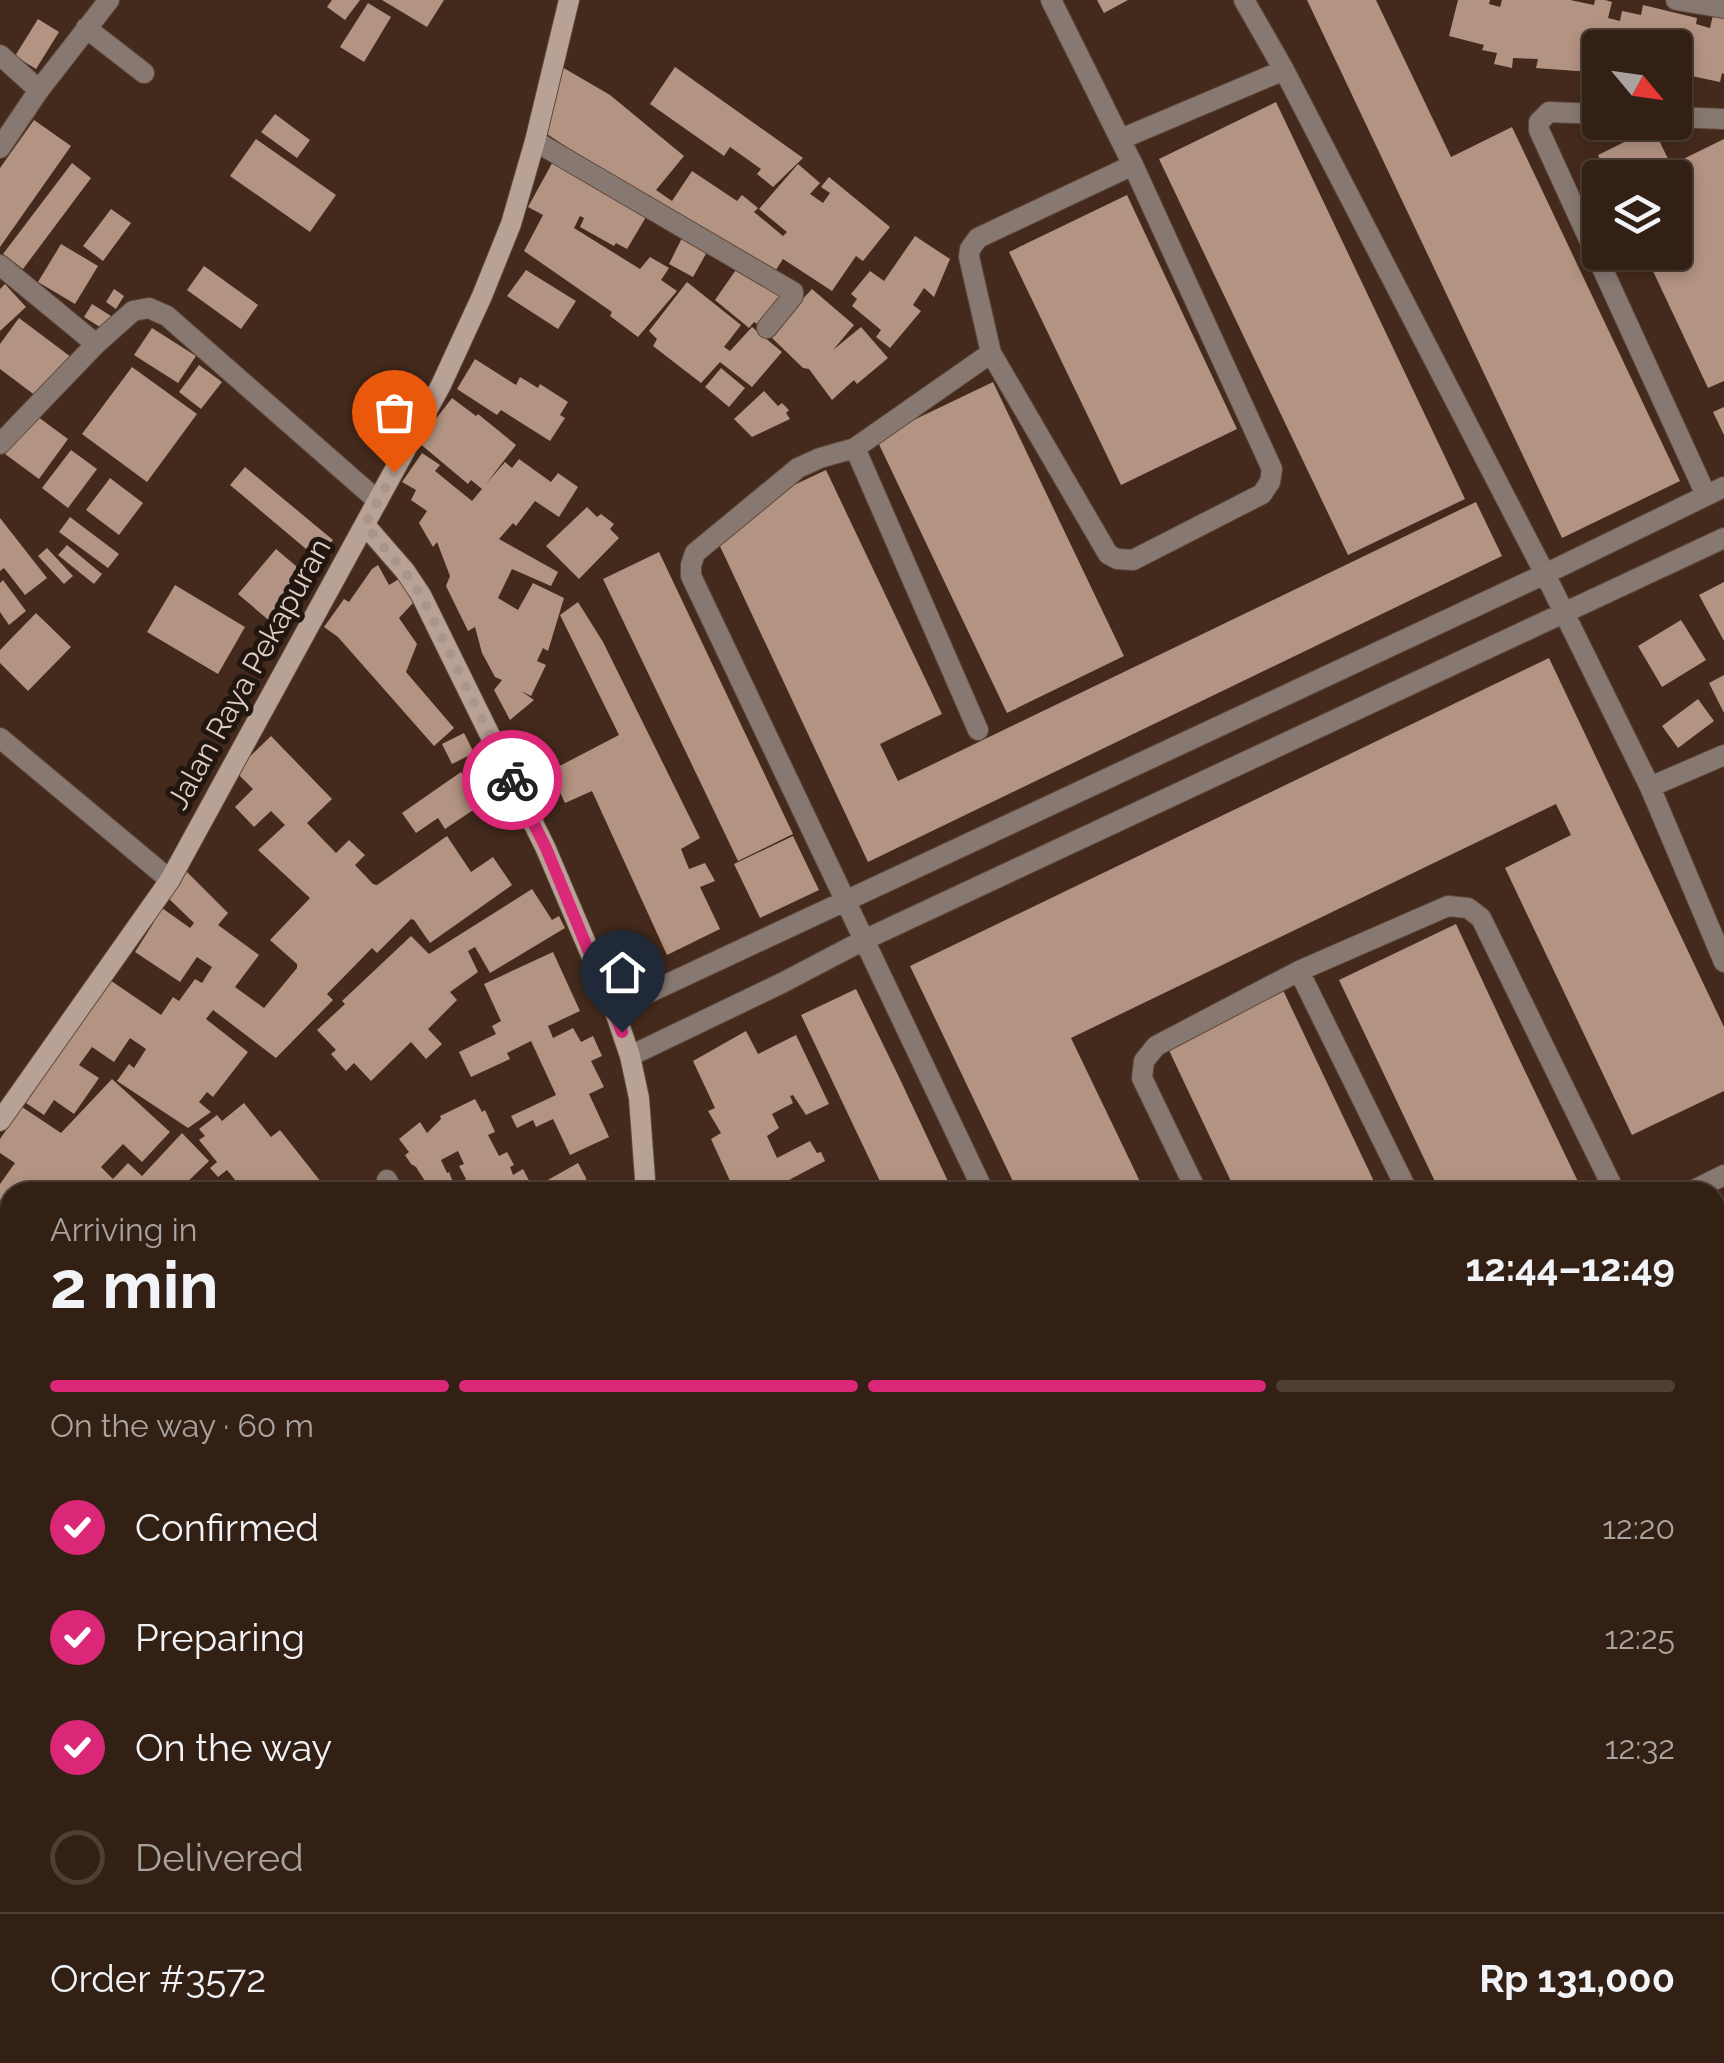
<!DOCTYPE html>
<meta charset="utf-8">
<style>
:root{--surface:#332015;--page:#3b281e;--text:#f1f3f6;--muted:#a9a3a0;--line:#4e3e34;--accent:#db2777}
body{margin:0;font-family:Raleway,sans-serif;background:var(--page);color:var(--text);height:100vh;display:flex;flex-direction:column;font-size:38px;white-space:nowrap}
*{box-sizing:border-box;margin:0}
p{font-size:32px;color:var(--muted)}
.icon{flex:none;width:55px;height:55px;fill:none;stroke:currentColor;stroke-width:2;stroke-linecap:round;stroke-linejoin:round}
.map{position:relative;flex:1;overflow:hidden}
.details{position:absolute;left:0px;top:1182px;width:1725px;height:882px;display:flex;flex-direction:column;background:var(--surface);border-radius:30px 30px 0 0;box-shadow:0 5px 15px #0003,0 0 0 2px var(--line)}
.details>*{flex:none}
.needle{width:65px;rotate:119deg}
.tools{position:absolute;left:1582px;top:30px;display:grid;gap:20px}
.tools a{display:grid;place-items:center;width:110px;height:110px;border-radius:10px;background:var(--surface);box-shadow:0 5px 15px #0003,0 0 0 2px var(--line);font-size:50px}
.pin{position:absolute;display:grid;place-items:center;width:85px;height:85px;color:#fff;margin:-102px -42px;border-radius:50% 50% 50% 0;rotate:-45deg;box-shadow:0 0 10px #0007}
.pin .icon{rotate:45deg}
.courier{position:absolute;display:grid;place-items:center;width:100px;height:100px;margin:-50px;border:8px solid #db2777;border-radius:50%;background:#fff;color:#222;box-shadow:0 2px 12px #0007}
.summary em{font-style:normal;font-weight:700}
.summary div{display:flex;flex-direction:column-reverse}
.summary{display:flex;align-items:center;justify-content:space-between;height:170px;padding:0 50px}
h1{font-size:65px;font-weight:700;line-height:75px}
.bar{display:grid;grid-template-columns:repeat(4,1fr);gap:15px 10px;align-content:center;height:120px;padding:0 50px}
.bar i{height:12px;border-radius:8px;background:var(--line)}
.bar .active{background:var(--accent)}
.bar p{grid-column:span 4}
.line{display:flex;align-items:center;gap:25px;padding:0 50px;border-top:2px solid var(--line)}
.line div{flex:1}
ol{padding:0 50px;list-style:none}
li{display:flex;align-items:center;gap:30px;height:110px}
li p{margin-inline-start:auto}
li .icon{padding:10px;border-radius:50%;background:var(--accent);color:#fff;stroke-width:4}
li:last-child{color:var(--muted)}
li i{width:55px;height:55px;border:5px solid var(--line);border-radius:50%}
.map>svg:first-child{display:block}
.green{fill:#814b2b}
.building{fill:#b39382}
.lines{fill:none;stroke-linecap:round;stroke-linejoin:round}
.street-casing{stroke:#60483a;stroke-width:22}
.secondary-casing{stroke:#60483a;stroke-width:22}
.street{stroke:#877972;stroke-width:20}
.secondary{stroke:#b8a296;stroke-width:20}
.done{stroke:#a99589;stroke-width:10;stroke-dasharray:0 18}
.route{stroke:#db2777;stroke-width:12}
.labels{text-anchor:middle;stroke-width:10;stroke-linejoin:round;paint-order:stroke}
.street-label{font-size:30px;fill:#dfcec4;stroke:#221610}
</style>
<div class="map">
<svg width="1724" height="2063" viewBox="0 0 1724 2063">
<rect width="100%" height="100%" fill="#442a1c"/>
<path class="green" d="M10,1372V1469L0,1478V1382Z
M1720,1532L1724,1535V1662L1715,1656V1541Z
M1715,1779L1724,1784V2063H1671L1669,2055H1715Z
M124,2055H558L543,2063H114Z
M658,2055H850L852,2063H663Z"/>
<path class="building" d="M332,0H360L345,20L327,7Z
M382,0H444L427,27Z
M1097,0H1128L1104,13Z
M1307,0H1376L1451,157L1512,127L1680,481L1562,538Z
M1458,0H1490L1489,4L1500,7L1502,0H1570L1594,5L1595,0H1605L1612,2L1608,18L1620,21L1622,11L1641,15L1643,5L1697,18L1696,24L1710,28L1713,15L1724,18V74L1722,73L1720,82L1682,74L1679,89L1675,88V48H1600V63L1593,62L1590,72L1536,68L1538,59L1513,58L1512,68L1494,64L1497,53L1482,50L1484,45L1449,36Z
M368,3L391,17L364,62L340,47Z
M38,19L59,32L36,69L15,56Z
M562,67L610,95L684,156L656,190L672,201L692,171L737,201L742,195L758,208L754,212L783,236L787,232L759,209L798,164L820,183L810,194L823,203L830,193L821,187L829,177L890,227L863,261L856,256L832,291L783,259L772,276L669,208L666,212L649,201L652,197L646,194L643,198L547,134Z
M675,67L803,158L773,187L757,174L761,169L730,147L724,156L650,104Z
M1276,102L1465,499L1348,555L1159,159Z
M275,114L310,140L297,158L261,132Z
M34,120L71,146L0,247V168Z
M1653,128L1671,165L1724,139V381L1708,388L1644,252H1675V178H1608L1598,155Z
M256,139L336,195L310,232L230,176Z
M556,156L649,212L627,249L616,243L614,246L580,227L584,218L580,216L574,228L640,269L650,257L669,268L661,280L677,291L638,337L610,316L612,312L524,251L543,215L528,207Z
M72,163L91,178L23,269L3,254Z
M1127,195L1237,429L1121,485L1009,252Z
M111,209L131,223L103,261L83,246Z
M686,230L707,252L693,277L669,264Z
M915,236L950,259L934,297L924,288L913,305L921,311L890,348L876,337L881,330L852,306L857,299L851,294L870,271L884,281Z
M61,244L98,266L75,304L38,282Z
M740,264L789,297L762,327L754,322L749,328L715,300Z
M204,266L258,305L241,329L187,290Z
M526,270L576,301L558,329L507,296Z
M687,282L741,325L724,347L730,351L752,327L782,352L752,387L720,362L701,383L653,346L657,339L649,331Z
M5,284L26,307L0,331V289Z
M114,289L124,296L116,309L106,302Z
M812,289L854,325L833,350L861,327L888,358L857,384L854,380L832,400L809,369L803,368L769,335Z
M92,304L111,316L103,329L84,317Z
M19,318L71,357L40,399L0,369V344Z
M152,328L196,356L178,383L134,355Z
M475,359L516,385L520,377L538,388L540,384L568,402L560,415L565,418L550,441L501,410L497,415L457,389Z
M199,365L222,382L201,409L179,392Z
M132,367L197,414L147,482L82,434Z
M721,368L745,388L729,407L705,387Z
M993,382L1124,656L1007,713L876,438Z
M764,391L778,406L782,403L789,410L786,413L790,419L752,437L734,419Z
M452,398L476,416L478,414L516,445L486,484L505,462L512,468L519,459L551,482L558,473L578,487L559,517L535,501L516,526L513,523L499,539L558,572L551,586L512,569L498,598L518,610L533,583L564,598L548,651L543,648L537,661L546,665L531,696L521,691L534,700L510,720L494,690L502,680L495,677L482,653L475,627L468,631L446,586L450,576L437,542L433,547L419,523L427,511L411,500L416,490L402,482L422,453L440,465L435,471L472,501L482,489L471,480L468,484L418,442Z
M1724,407V435L1713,412Z
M34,414L68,439L39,479L5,454Z
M71,450L97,469L68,508L42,488Z
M245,467L333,540L318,559L230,485Z
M826,470L942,714L880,744L898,781L1476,502L1502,556L868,862L718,542L764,499Z
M110,478L143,503L119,535L86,510Z
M587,507L597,517L601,514L614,524L610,529L619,538L579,579L546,546Z
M70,517L119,554L108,568L59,532Z
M0,518L47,578L25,595L4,568L0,571Z
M67,545L102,574L94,584L58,555Z
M47,548L73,576L64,584L38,556Z
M276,549L310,578L272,623L238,594Z
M659,552L793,834L738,861L603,579Z
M378,565L389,585L399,579L413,603L399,618L417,644L406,672L454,728L434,746L338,637L324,627L344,599L349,602L372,569Z
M3,580L26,611L9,625L0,612V583Z
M1724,582V641L1699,595Z
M175,585L245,627L218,674L147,632Z
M578,602L603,642L700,838L681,849L689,869L705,863L715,881L700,887L720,929L667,955L592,791L565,803L550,771L619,735L560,615Z
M36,613L71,647L28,691L0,663V650Z
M1681,620L1706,660L1662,687L1638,646Z
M1549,658L1724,1027V1091L1632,1135L1505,868L1571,835L1556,804L1071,1038L1145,1192H1018L910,966Z
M1724,675V713L1709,683Z
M1698,699L1714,721L1678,748L1662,726Z
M464,733L474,753L452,764L442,744Z
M271,736L332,799L307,823L336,853L349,840L365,855L355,865L373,884L377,885L447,836L471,872L493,857L512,885L430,943L414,920L411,919L377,953L372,948L327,994L333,1000L276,1058L213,1010L206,1019L248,1052L213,1097L207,1092L199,1102L211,1112L188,1128L117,1081L129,1064L134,1068L146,1049L130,1038L114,1062L92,1047L79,1065L99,1078L74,1114L54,1100L44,1115L26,1103L110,980L161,1015L173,997L179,1001L195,979L202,983L212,967L197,957L180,982L135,952L154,922L146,917L155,903L190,928L194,923L163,893L185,870L228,913L218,925L259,955L235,987L264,1008L297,968V964L270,940L310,898L258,850L285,825L271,811L254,827L235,807L253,789L235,771Z
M461,772L482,804L445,829L438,818L416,833L402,813Z
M793,836L819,890L760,918L734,864Z
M532,889L552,920L559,916L565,928L490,973L475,947L468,951L478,972L450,992L457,1000L428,1029L442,1044L426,1059L411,1042L371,1081L354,1063L346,1071L331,1054L336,1050L317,1030L345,1004L342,1001L411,936L429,954Z
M1456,924L1512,1044L1583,1192H1440L1339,980Z
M553,952L580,1011L548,1026L553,1038L573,1028L581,1042L593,1036L602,1056L591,1061L604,1087L589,1094L609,1137L570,1155L553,1119L536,1127L533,1120L517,1128L511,1116L556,1095L531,1041L507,1053L510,1059L471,1077L459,1052L496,1034L492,1026L501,1021L484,984Z
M1282,988L1379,1192H1236L1166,1044Z
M856,989L898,1075L953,1192H885L801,1015Z
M746,1031L758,1054L796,1035L829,1104L806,1115L793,1095L790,1096L793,1103L772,1114L779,1128L767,1136L777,1158L810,1141L817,1153L821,1152L825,1161L770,1190L772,1192H726L723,1188L731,1183L711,1139L721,1133L708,1111L715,1108L693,1061Z
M112,1079L170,1132L142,1162L123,1144L101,1167L113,1179L128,1163L142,1176L182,1133L209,1161L177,1192H110L108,1190L106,1192H10V1309L0,1302V1184L15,1163L0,1153V1139L22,1107L61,1133Z
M475,1099L482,1112L485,1110L495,1132L488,1135L499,1156L507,1152L514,1165L510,1167L513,1175L523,1169L535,1192H464L459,1183L466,1179L459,1166L464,1164L458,1151L441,1160L447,1173L449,1172L457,1192H432L416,1167L411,1164L405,1155L409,1152L399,1139L420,1122L427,1133L441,1119L440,1116Z
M244,1103L271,1137L280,1130L329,1192H272L267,1187L261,1192H245L227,1170L218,1177L210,1168L217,1162L199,1140L205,1136L199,1129L217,1115L222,1121Z
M578,1163L586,1178L587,1191L543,1192L550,1189L546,1181Z
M1724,1221V1285L1715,1291V1225Z
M0,1312L10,1319V1351L0,1366Z
M1719,1406L1724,1409V1455L1715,1451V1415Z
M10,1666V1786L0,1794V1674Z
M1721,1820L1724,1821V1866L1715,1861V1830Z
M0,1853L10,1867V1921L0,1928Z
M10,1966V1999L2,1988L0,1989V1973Z
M11,2055H83L72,2063H35L31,2058L24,2063Z
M558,2055H569L574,2063H543Z
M604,2055H658L663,2063H609Z
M888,2055H989L972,2063H891Z
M1001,2055H1058L1061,2063H1005Z
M1070,2055H1113L1116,2063H1072Z
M1275,2055H1325L1331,2063H1280Z
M1350,2055H1406L1390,2063H1356Z
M1412,2055H1430L1427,2057L1430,2063H1397Z
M1532,2055H1578L1581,2063H1534Z
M1584,2055H1637V2056L1615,2063H1587Z"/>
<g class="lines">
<defs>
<path id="street" d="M1244,0L1284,70L1545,574L1650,787L1724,962
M1676,0L1724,8
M86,28L144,73
M0,55L39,90
M1600,114L1549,112L1539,122V130L1706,495
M1675,117L1724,119
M1121,139L1284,70
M535,141L793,292V296L767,328
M0,148L39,90L109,0
M0,265L96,344
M991,353L1108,554L1117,559L1133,560L1262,494L1270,482L1272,469L1133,165
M0,444L96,344L133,311L149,308L167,316L378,501
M855,448L978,730
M0,738L170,880
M1650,787L1724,755
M1299,971L1408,1192
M614,1009L1545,574L1724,487
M630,1056L782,983L864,940L1724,538
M387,1180L393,1192
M984,1192L691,576V565L695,553L798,468L820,458L855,448L991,353L969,257L970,249L978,238L1133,165L1051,0
M1197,1192L1142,1078L1144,1061L1156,1046L1299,971L1448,906L1468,908L1481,918L1615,1192
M1690,1192L1724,1175
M1715,1390L1724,1375
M0,1398L10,1389
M0,1586L10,1576
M1715,1742L1724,1726
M1715,1779L1724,1784
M0,1820L10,1812
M0,2043L14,2063
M1669,2055L1671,2063"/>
<path id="secondary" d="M365,525L405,571L421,595L546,849L614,1009L630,1056L639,1098L646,1192
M0,1121L170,880L441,385L482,296L511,224L535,141L569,0
M868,2055L871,2063"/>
</defs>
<use href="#street" class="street-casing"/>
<use href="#secondary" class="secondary-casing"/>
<use href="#street" class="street"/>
<use href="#secondary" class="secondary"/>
</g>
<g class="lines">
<path class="done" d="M394,472L365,525L405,572L421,595L512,780"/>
<path class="route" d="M512,780L546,848L622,1032"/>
</g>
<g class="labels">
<g class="street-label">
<text transform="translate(249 674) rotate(-61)" y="10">Jalan Raya Pekapuran</text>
</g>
</g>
</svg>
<div class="tools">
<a><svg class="needle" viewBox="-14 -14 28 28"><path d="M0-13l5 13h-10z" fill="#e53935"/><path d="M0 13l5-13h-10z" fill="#a9a3a0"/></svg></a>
<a><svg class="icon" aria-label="layers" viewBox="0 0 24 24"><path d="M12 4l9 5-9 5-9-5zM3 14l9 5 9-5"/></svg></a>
</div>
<div class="pin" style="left:394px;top:472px;background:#ea580c"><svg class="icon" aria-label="bag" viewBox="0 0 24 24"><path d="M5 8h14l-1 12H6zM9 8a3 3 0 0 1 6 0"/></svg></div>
<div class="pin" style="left:622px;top:1032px;background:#1f2937"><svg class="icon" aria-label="home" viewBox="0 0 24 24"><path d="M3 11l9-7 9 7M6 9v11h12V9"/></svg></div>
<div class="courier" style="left:512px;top:780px"><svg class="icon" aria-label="bike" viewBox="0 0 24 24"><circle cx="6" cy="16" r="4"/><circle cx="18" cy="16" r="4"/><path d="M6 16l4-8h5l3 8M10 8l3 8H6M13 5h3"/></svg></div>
<section class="details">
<div class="summary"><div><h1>2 min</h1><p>Arriving in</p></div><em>12:44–12:49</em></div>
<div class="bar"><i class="active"></i><i class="active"></i><i class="active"></i><i></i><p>On the way · 60 m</p></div>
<ol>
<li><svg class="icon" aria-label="check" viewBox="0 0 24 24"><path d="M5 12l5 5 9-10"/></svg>Confirmed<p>12:20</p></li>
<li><svg class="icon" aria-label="check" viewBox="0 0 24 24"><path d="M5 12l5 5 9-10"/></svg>Preparing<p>12:25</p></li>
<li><svg class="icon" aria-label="check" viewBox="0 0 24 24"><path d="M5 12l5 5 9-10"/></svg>On the way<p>12:32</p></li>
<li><i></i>Delivered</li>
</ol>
<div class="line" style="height:130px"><div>Order #3572</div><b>Rp 131,000</b></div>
</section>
</div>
